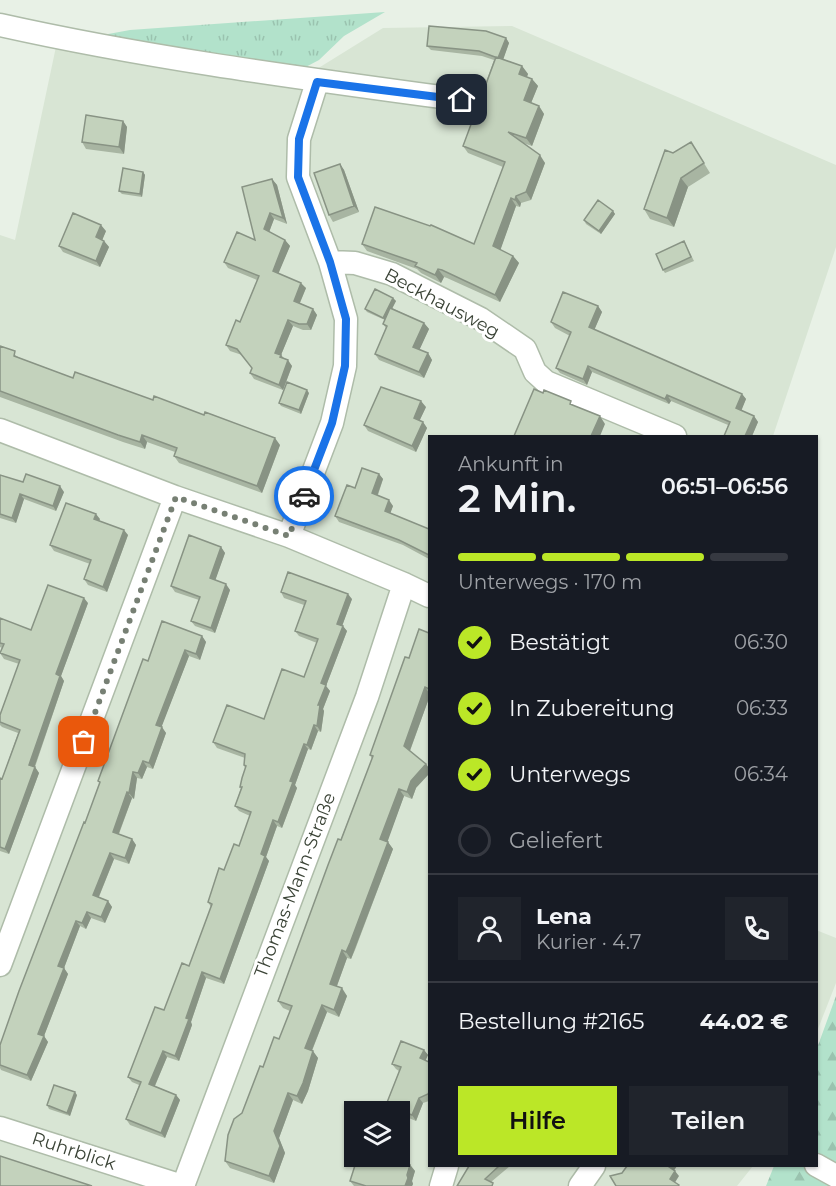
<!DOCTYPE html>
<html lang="de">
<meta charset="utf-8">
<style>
:root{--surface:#171b24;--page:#20242c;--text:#f1f3f6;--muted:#9ea1a6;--line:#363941;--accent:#bbe727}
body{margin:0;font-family:Montserrat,sans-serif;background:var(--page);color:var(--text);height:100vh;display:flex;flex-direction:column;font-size:22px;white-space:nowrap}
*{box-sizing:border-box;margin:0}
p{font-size:20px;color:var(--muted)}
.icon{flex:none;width:33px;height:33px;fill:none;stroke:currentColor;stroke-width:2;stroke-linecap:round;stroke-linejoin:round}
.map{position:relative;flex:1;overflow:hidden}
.drawer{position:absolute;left:428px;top:435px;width:390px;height:732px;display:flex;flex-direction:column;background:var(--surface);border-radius:0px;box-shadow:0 2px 4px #0004}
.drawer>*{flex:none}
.fabs{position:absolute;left:344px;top:1101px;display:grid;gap:12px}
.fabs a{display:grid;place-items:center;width:66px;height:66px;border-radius:0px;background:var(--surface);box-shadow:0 2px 4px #0004;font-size:30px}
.pin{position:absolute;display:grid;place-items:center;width:51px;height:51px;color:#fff;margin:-26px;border-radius:12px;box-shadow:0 3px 9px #0006}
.courier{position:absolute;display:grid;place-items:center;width:60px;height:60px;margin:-30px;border:4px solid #1a73e8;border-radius:50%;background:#fff;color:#222;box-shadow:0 2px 8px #0007}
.head em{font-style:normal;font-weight:600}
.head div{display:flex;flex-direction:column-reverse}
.head{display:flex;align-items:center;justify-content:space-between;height:102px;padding:0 30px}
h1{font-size:39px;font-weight:600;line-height:45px}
.bar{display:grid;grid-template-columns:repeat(4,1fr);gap:9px 6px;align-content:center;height:72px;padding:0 30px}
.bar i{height:8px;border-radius:4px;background:var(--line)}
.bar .current{background:var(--accent)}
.bar p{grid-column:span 4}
.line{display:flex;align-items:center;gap:15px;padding:0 30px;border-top:2px solid var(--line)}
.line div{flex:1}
.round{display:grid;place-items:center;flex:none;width:63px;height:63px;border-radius:0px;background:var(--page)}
ol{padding:0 30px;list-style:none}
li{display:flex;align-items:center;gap:18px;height:66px}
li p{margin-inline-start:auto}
li .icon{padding:6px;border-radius:50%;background:var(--accent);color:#111;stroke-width:4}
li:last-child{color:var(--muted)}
li i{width:33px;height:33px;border:3px solid var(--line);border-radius:50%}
.action{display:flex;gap:12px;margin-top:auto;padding:12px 30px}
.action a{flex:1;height:69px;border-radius:0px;background:var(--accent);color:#111;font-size:24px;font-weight:600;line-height:69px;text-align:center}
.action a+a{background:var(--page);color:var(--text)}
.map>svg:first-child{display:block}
.residential{fill:#d8e5d4;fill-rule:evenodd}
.grass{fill:url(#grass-tufts)}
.forest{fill:url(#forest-firs)}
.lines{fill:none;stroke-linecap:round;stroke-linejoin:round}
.street-casing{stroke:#aebca9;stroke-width:25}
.street{stroke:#fff;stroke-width:22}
.wall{fill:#a8b5a2}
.shaded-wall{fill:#889384}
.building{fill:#c3d2bc;stroke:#889384;stroke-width:1.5}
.done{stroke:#778074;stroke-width:6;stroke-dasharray:0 10.8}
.route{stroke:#1a73e8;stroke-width:8}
.labels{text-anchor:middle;stroke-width:6;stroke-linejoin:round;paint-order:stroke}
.street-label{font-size:18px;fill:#3a4336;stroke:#fff}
</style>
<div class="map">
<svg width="836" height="1186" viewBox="0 0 836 1186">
<defs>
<pattern id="grass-tufts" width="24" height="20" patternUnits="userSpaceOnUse" patternTransform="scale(1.5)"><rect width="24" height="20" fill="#b2e2cb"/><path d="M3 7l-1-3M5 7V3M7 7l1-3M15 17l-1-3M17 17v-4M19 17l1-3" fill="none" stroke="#9ac3af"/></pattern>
<pattern id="forest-firs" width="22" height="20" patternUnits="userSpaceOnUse" patternTransform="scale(1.5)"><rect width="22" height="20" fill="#b2e2cb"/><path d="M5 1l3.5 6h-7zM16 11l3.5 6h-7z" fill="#9ac3af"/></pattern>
</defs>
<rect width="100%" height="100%" fill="#e8f1e6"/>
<path class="residential" d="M512,26L836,165V247L773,436H429V1166H753L737,1186H0V235L15,240L57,42L304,77L383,28ZM354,1112H399V1156H354Z
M816,930L836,938V983L816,1034Z"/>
<path class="grass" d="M385,12L344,36L319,60L300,70L92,37L130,30Z"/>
<path class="forest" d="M836,996V1186H766L774,1166H816V1051Z"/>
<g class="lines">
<defs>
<path id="street" d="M0,25C152,59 308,79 462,100
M330,262L355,263L392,274L481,319L525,349L535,372L546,382L675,436
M0,430L175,497L289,536L332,423L345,366L346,319L330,262L298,177L299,139L317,82
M289,536L404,584L429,596
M0,965L175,497
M0,1128L182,1186
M816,1165L836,1176
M183,1186L367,697L404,584
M441,1186L447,1166
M580,1186L594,1166"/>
</defs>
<use href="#street" class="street-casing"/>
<use href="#street" class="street"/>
</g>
<path class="wall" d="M506,38L509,43L503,59L522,66L528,74L527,77L532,79L538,86L531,103L539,106L544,114L532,146L523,143L545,163L531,200L521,203L520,207L516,206L500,250L513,256L519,263L500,302L447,278L444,277L441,283L421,273L417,269L367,251L362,244H474L503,167L468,153L463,146L494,60L482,56L431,50L427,46Z
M123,121L127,127L124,154L86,149L82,142Z
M691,142L710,173L688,187L674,227L650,219L644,209L673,153Z
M340,164L344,170L359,212L333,222L329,215Z
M143,172L145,175L142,197L122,194L119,191Z
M272,179L277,185L287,224L274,219L269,232L285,240L290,246L278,273L306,288L300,303L313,309L317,315L311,330H303L293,326L281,355L292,366L283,390L254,379L250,373L252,368L242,355L230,351L226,345L240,322L257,280L228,268L224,262L255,240Z
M613,211L615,214L601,234L586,224L584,220Z
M106,231L102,240L104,241L109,247L100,267L63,252L59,246Z
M686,245L694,261L665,273L663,270Z
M393,298L396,301L392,308L424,323L429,329L419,350L428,353L432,360L424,378L379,360L375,354L386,328L383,324L385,320L367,312L365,309Z
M598,306L602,312L594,330L742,394L746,399L741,410L754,416L758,422L752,436H724L728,425L671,401L669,404L592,372L587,385L560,373L556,368L570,336L555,328L551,322Z
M0,346L20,358L73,378L280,445L262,493L179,463L174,456L175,452L147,442L145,449L123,442L0,397Z
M309,393L301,414L281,406L279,403Z
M426,407L419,421L423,422L427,428L416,452L368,431L364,425Z
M379,474L383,479L378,495L393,506L390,513L429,529V559L403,545L339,522L335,516L355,488Z
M0,475L23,482L64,492L56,511L24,499L16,523L0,518Z
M100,519L99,521L128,535L107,592L88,585L84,579L90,564L54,551L50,545Z
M221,547L225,553L215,580L230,590L215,633L195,626L191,621L199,600L175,592L171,586Z
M281,592L352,599L342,626L347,631L326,686L330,691L323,709L324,711L321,732L318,731L311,750L308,749L295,785L297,788L282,828L277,826L266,857L269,861L224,984L206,978L191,1022L192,1025L179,1061L167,1057L155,1086L176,1095L180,1100L165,1138L130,1125L126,1119L139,1085L132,1082L128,1077L164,1010L189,966L211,907L208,902L224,870L239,846L250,816L239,811L235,806L241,788L240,787L245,768L244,765L245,758L217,748L213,742L264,719L304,677L317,643L299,636L295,631L304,605L284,598Z
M88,603L61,676L64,681L35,767L39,773L9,854L0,851V778L2,779L18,733L2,727L0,725V715L19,664L4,659L0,653L2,648L0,647V618L31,630Z
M429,633V698L410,751L416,788L412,799L404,796L387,841L393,849L355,950L351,959L347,958L337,986L347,996L339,1017L327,1012L312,1051L318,1058L308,1091L302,1104L293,1100L279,1138L285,1153L274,1183L230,1168L225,1161L242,1113L263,1067L279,1039L290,1011L283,1008L278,1001L372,759L370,755L409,658Z
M202,636L206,642L200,660L189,656L161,727L166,733L153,769L147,767L142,779L137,778L134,799L132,798L119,834L132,839L136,845L129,864L114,859L99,897L108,901L112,907L105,923L91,918L86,929L80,926L64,968L68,974L44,1036L48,1042L31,1081L1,1070L0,1068V1045L100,784L98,781L148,661Z
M424,1050L428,1055L425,1060L429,1062V1101L423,1103L416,1121L399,1114V1112L390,1111L386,1105L399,1071L396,1069L392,1064Z
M77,1095L70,1116L49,1109L47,1105Z
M402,1147L406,1153L405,1158L415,1171L412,1181L413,1184L412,1186H354L350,1181Z
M469,1166H510L491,1182L457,1186Z"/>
<path class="shaded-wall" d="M506,38L509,43L502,63L498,58Z
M522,66L528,74L525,81L519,74Z
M532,79L538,86L529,108L524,100Z
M539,106L544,114L532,146L526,138Z
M123,121L127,127L124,154L119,147Z
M540,155L545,163L531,200L526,192Z
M340,164L344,170L359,212L354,206Z
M143,172L145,175L142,197L140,194Z
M681,178L688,187L674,227L667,218Z
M272,179L277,185L287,224L283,218Z
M516,196L521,203L520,207L515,200Z
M511,198L516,206L499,254L493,246Z
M613,211L615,214L601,234L599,231Z
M270,213L274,219L268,235L264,229Z
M101,225L106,231L101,243L96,237Z
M285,240L290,246L277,277L273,271Z
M104,241L109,247L100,267L96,261Z
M513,256L519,263L500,302L495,295Z
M438,269L444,277L441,283L435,275Z
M301,283L306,288L298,307L294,301Z
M393,298L396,301L386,321L383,318Z
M598,306L602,312L593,333L589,327Z
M313,309L317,315L311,330L307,324Z
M288,320L293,326L281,355L285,361L275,353Z
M424,323L429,329L418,353L413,347Z
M428,353L432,360L424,378L419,372Z
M288,360L292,366L283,390L279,385Z
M588,366L592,372L587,385L583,379Z
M307,390L309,393L301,414L299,410Z
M742,394L746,399L740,414L736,408Z
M667,395L671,401L669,404L665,399Z
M421,401L426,407L418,424L414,418Z
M600,416L605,424L600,436H591Z
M754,416L758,422L752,436H745Z
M423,422L427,428L416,452L412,446Z
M142,435L147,442L145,449L140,442Z
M275,438L280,445L262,493L257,486Z
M379,474L383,479L376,499L372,493Z
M60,486L64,492L56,511L53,506Z
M20,494L24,499L16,523L12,518Z
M389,500L393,506L389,517L385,511Z
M96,514L100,519L97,525L94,519Z
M124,530L128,535L107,592L103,587Z
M221,547L225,553L214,584L210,578Z
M226,584L230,590L215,633L211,628Z
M348,594L352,599L341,629L337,624Z
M84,598L88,603L61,676L64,681L33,771L29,765L56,674Z
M343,626L347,631L326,686L330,691L323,709L324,711L321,732L317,726L321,683Z
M202,636L206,642L200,660L196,654Z
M185,650L189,656L160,731L156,725Z
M425,687L429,693V698L409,753L404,746Z
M314,725L318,731L311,750L307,745Z
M162,727L166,733L153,769L149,763Z
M304,744L308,749L295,785L297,788L282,828L278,822L290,781Z
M143,761L147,767L142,779L138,773Z
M426,764L429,768V774L416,788L412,799L407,792L411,781Z
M35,767L39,773L9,854L5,849Z
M133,772L137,778L134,799L129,793Z
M399,789L404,796L386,846L380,839Z
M127,792L132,798L117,838L113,832Z
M273,820L277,826L266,857L269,861L224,984L220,979L261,854Z
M132,839L136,845L129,864L125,858Z
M388,842L393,849L351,959L346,952Z
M110,853L114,859L97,901L93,895Z
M108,901L112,907L105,923L101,917Z
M87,912L91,918L86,929L82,923Z
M76,921L80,926L64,968L68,974L44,1036L48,1042L31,1081L27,1075L58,966Z
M342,950L347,958L335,991L330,984Z
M202,972L206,978L191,1022L192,1025L179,1061L175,1056L186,1018Z
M342,988L347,996L339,1017L334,1010Z
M322,1005L327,1012L310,1055L305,1048Z
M424,1050L428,1055L424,1064L420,1058Z
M163,1051L167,1057L153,1090L149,1084Z
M313,1051L318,1058L308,1091L302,1104L297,1096Z
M75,1092L77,1095L70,1116L67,1113Z
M288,1093L293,1100L279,1138L285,1153L274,1183L269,1176L274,1131Z
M176,1095L180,1100L165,1138L161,1133Z
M419,1098L423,1103L416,1121L412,1115Z
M402,1147L406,1153L405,1158L400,1152Z
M410,1165L415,1171L412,1181L413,1184L412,1186H405Z
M670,1166H677L673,1172L669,1167Z
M675,1171L679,1176L674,1184L670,1179Z"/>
<path class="building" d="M429,26L486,31L506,38L498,58L495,57L479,51L427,46Z
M496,57L522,66L519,74L532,79L524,100L539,106L526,138L508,132L540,155L526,192L516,196L515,200L511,198L493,246L513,256L495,295L442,270L438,269L435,275L415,266L417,263L362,244L375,207L430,226L431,225L474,244L505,162L463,146Z
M86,115L123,121L119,147L82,142Z
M691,142L704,163L681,178L667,218L644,209L665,150L673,153Z
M340,164L354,206L329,215L314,173Z
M123,168L143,172L140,194L119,191Z
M272,179L283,218L270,213L264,229L285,240L273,271L301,283L294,301L313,309L307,324H299L288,320L275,353L281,355L280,357L288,360L279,385L250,373L252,368L237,349L226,345L236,320L240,322L259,276L224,262L237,232L255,240L242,187Z
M598,200L613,211L599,231L584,220Z
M73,213L101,225L96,237L104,241L96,261L59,246Z
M684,241L691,257L663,270L656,254Z
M375,289L393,298L383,318L365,309Z
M563,292L598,306L589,327L742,394L736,408L754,416L745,436H724L730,422L667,395L665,399L588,366L583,379L556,368L571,332L551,322Z
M390,308L424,323L413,347L428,353L419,372L375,354L387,326L383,324Z
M0,346L15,351L14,356L73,378L75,372L153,400L154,396L204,415L205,412L275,438L257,486L174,456L177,448L142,435L140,442L118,435L0,391Z
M287,382L307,390L299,410L279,403Z
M381,387L421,401L414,418L423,422L412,446L364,425Z
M534,389L543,393L544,390L571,401L570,404L600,416L591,436H514Z
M362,468L379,474L372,493L389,500L385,511L429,529V555L399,540L335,516L347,485L355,488Z
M26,474L60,486L53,506L20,494L12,518L0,514V475L23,482Z
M66,503L96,514L94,519L124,530L103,587L84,579L91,560L50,545Z
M189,535L221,547L210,578L226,584L211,628L191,621L200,597L171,586Z
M288,572L348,594L337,624L343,626L321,683L326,685L318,705H320L317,726L314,725L307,745L304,744L290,781L293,782L278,822L273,820L261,854L265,856L220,979L202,972L186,1018L189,1019L175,1056L163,1051L149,1084L176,1095L161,1133L126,1119L141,1082L128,1077L155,1007L164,1010L182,963L189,966L212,904L208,902L219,868L224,870L234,844L239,846L251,812L235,806L242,787H240L242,778L246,766L244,765L245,754L213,742L227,705L264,719L282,669L304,677L318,639L295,631L306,601L281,592Z
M48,585L84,598L56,674L60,676L29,765L35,767L5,849L0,847V778L2,779L20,730L0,722V715L20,660L0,653L4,644L0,643V618L31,630Z
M162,621L202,636L196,654L185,650L156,725L162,727L149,763L143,761L138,773L133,772L129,793L127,792L113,832L132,839L125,858L110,853L93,895L108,901L101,917L87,912L82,923L76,921L58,966L64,968L38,1034L44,1036L27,1075L0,1065V1045L19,991L84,822L85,823L100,782L98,781L143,659L148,661Z
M419,629L429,633V689L425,687L404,746L426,764L411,781L407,792L399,789L380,839L388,842L350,943L346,952L342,950L330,984L342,988L334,1010L322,1005L305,1048L313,1051L303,1083L297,1096L288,1093L274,1131L280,1146L269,1176L225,1161L228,1135L234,1119L242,1113L260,1066L263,1067L274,1037L279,1039L292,1006L278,1001L328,865L338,839L341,840L373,756L370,755L405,657L409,658Z
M401,1041L424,1050L420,1058L429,1062V1092L428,1094L419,1098L412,1115L386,1105L401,1067L392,1064Z
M54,1085L75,1092L67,1113L47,1105Z
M399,1146L402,1147L400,1152L410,1165L407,1175L408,1178L405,1186H366L350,1181L358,1156H399Z
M0,1156L92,1186H0Z
M469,1166H499L485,1179L493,1183L492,1186H457Z
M627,1166H670L669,1167L675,1171L670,1179L679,1185L678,1186H616L610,1176L622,1173Z"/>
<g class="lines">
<path class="done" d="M84,742L176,497L289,536L304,496"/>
<path class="route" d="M304,496L332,423L345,366L346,319L330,262L298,177L299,139L317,82L462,100"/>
</g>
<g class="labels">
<g class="street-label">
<text transform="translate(442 303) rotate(28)" y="6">Beckhausweg</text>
<text transform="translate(295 885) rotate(-69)" y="6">Thomas-Mann-Straße</text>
<text transform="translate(74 1151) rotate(18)" y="6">Ruhrblick</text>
</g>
</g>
</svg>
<div class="fabs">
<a><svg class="icon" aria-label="layers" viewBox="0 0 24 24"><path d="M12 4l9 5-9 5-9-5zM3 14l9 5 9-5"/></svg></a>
</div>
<div class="pin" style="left:84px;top:742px;background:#ea580c"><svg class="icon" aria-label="bag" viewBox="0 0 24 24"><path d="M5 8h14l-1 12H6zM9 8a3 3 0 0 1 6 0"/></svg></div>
<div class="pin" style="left:462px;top:100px;background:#1f2937"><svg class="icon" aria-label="home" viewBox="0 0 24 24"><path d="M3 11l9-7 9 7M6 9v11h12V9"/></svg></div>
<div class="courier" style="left:304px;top:496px"><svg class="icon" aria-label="car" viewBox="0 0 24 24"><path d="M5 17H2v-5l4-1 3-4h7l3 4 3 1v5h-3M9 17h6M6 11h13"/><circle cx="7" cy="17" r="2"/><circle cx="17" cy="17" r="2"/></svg></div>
<section class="drawer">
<div class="head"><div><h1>2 Min.</h1><p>Ankunft in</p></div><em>06:51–06:56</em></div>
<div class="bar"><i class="current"></i><i class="current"></i><i class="current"></i><i></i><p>Unterwegs · 170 m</p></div>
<ol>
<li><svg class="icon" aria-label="check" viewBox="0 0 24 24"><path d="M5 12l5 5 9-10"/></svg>Bestätigt<p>06:30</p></li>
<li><svg class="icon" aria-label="check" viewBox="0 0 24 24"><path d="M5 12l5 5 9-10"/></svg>In Zubereitung<p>06:33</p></li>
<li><svg class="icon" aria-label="check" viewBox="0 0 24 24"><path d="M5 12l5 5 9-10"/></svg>Unterwegs<p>06:34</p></li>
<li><i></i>Geliefert</li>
</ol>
<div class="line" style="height:108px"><a class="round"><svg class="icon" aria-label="person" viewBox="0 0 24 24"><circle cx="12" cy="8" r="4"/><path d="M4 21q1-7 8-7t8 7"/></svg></a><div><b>Lena</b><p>Kurier · 4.7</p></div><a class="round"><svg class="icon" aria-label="phone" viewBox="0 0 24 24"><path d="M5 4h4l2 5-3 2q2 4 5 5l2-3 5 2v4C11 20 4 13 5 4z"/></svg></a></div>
<div class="line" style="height:78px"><div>Bestellung #2165</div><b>44.02 €</b></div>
<div class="action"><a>Hilfe</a><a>Teilen</a></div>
</section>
</div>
